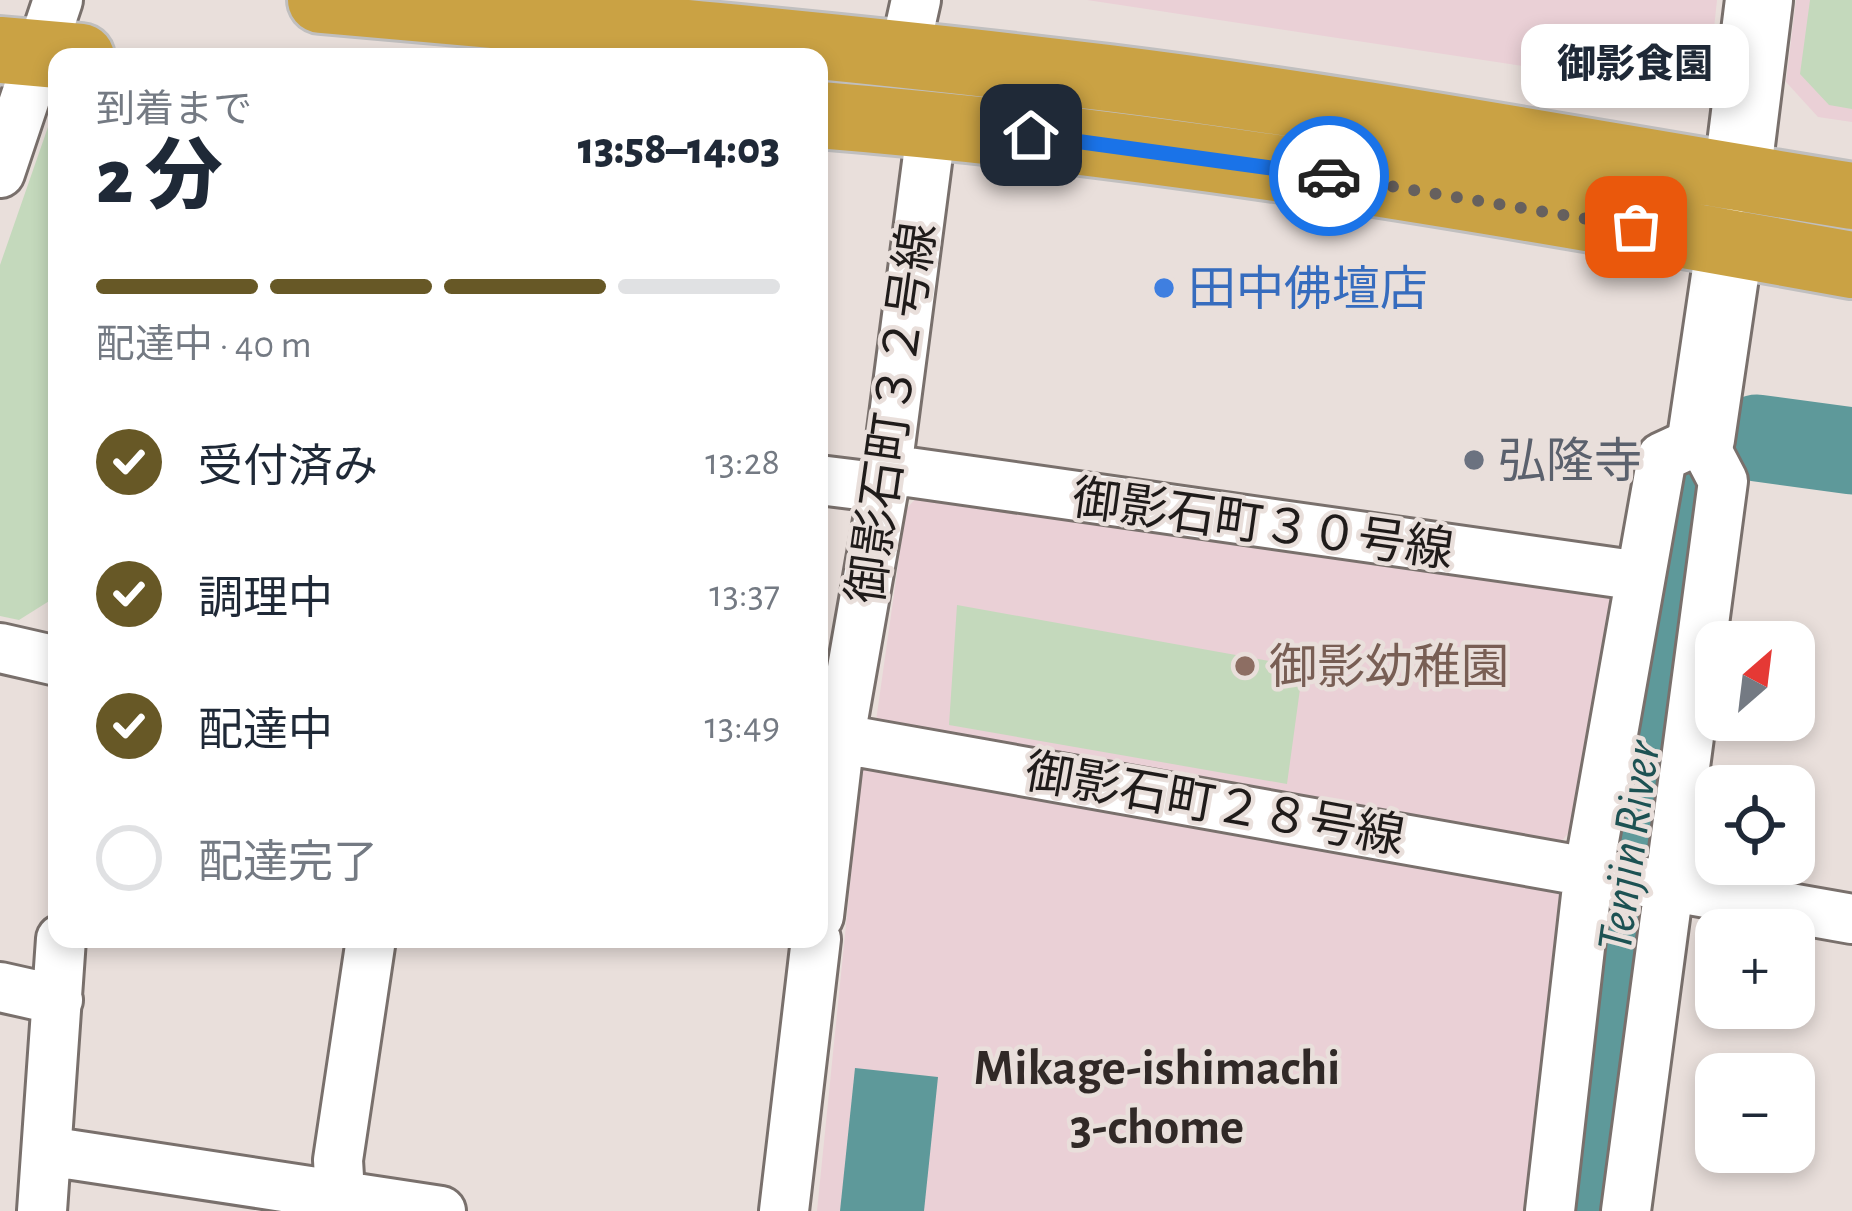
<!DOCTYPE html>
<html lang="ja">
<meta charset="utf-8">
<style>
:root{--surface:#fff;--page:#f2f2f3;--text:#1f2937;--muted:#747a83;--line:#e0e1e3;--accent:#675826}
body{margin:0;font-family:"Alegreya Sans","Noto Sans JP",sans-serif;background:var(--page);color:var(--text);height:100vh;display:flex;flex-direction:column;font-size:45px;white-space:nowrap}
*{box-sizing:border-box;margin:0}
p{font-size:39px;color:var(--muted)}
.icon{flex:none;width:66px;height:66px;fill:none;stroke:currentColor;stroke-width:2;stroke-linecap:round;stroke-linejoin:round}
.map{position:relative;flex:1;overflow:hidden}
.sheet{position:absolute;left:48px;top:48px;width:780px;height:900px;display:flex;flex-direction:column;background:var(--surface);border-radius:24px;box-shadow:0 6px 18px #0003}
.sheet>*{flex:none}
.needle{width:78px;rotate:28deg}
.tools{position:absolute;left:1695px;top:621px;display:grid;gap:24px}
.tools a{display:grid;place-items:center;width:120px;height:120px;border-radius:24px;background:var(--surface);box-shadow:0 6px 18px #0003;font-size:60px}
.pin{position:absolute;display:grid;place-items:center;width:102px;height:102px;color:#fff;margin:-51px;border-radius:24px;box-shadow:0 6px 18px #0006}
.courier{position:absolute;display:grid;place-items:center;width:120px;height:120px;margin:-60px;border:9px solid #1a73e8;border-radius:50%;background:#fff;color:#222;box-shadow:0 3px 15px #0007}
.bubble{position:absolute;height:84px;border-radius:24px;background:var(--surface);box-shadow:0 6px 18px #0003;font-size:39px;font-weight:800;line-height:84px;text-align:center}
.head em{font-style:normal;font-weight:800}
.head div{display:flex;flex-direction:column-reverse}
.head{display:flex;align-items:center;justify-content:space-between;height:204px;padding:0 48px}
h1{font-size:78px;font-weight:800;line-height:90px}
.bar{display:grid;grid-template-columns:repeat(4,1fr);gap:18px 12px;align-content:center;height:144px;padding:0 48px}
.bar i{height:15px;border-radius:9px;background:var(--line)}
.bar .active{background:var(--accent)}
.bar p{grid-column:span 4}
ol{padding:0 48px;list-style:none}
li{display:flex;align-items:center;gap:36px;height:132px}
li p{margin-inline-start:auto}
li .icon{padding:12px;border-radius:50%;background:var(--accent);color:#fff;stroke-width:4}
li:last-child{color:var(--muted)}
li i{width:66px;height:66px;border:6px solid var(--line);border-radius:50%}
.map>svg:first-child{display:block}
.education{fill:#ead0d6}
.green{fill:#c4d9bc}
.water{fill:#5e999a}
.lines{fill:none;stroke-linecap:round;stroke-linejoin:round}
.river{stroke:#5e999a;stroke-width:87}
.street-casing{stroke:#79706c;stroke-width:54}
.secondary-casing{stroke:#79706c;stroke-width:72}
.highway-casing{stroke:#c0bfbf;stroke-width:72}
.street{stroke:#fff;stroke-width:48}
.secondary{stroke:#fff;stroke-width:66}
.highway{stroke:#caa244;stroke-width:66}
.done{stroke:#66605e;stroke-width:12;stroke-dasharray:0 21.6}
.route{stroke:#1a73e8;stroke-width:15}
.shop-dot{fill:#3f7fe0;stroke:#e9dfdb;stroke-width:4.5}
.worship-dot{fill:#6b7280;stroke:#e9dfdb;stroke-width:4.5}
.education-dot{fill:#8d6e63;stroke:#e9dfdb;stroke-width:4.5}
.labels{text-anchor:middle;stroke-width:9;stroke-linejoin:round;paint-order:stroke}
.shop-label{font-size:48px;fill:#366cbe;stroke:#e9dfdb;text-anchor:start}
.street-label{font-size:48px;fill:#1f1b1a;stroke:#e9dfdb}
.worship-label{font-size:48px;fill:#5b616d;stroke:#e9dfdb;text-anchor:start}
.education-label{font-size:48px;fill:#785e54;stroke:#e9dfdb;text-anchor:start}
.water-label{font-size:51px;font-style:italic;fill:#1d5253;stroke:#e9dfdb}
.neighbourhood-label{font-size:51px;font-weight:bold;fill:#312927;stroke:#e9dfdb}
</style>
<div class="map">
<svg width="1852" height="1211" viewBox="0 0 1852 1211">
<rect width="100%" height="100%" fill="#e9dfdb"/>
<path class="education" d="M1087,0H1717L1710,66L1668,88Z
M1796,0H1852V122L1818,117L1786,82Z
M923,491L1601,582L1618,603L1577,823L1560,843L875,728L906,509Z
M863,757L1569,892L1534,1211H817Z"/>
<path class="green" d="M1810,0H1852V109L1829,105L1800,74Z
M48,127H57V586L54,598L19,620L0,616V265Z
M957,605L1303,667L1287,784L949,725Z"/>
<path class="water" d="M855,1068L938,1077L924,1211H840Z"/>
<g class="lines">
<path class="river" d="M1757,438L1852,451
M1584,1211L1621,855L1687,483"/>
<defs>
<path id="street" d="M904,54L916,0
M0,173L58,0
M887,469L1640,576
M819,480L884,488
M0,648L57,661
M819,735L1852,919
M819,916L840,737L887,469L932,124
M0,987L58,1000
M47,1151L441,1211
M42,1211L61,939
M341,1211L338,1160L371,939
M784,1211L816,939
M1550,1211L1589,869L1662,457L1701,439L1723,481L1626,1211"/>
<path id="secondary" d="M1737,177L1759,0
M1701,439L1730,242"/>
<path id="highway" d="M321,0C584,23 846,46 1108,78C1357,109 1604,156 1852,196
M0,50L81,57
M819,115C1166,143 1510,203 1852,265"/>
</defs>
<use href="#street" class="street-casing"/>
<use href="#secondary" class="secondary-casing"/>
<use href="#highway" class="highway-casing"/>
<use href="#street" class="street"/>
<use href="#secondary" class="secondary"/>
<use href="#highway" class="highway"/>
</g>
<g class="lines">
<path class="done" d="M1329,176L1636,227"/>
<path class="route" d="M1031,135L1329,176"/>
</g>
<circle class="shop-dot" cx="1164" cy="288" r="12"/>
<circle class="worship-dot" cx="1474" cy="460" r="12"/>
<circle class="education-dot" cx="1245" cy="666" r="12"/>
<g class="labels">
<g class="shop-label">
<text x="1188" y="305">田中佛壇店</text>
</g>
<g class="street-label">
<text transform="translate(891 413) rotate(-82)" y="17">御影石町３２号線</text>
<text transform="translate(1263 523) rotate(8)" y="17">御影石町３０号線</text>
<text transform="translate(1215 803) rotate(10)" y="17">御影石町２８号線</text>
</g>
<g class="worship-label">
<text x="1498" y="477">弘隆寺</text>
</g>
<g class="education-label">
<text x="1269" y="683">御影幼稚園</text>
</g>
<g class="water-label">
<text transform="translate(1627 846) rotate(-82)" y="18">Tenjin River</text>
</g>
<g class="neighbourhood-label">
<text x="1157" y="1084">Mikage-ishimachi<tspan x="1157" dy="59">3-chome</tspan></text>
</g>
</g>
</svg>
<div class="tools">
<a><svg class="needle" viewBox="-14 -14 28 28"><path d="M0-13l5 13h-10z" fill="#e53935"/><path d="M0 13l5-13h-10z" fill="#747a83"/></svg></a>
<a><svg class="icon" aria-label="locate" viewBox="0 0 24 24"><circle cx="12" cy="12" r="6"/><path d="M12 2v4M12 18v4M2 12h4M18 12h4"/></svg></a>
<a>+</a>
<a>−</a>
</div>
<div class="pin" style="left:1636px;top:227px;background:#ea580c"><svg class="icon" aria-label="bag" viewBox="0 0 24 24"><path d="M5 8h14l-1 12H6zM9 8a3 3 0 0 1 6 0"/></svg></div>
<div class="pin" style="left:1031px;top:135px;background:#1f2937"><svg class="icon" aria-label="home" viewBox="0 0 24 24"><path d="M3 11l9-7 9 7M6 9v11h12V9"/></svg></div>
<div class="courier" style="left:1329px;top:176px"><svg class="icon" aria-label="car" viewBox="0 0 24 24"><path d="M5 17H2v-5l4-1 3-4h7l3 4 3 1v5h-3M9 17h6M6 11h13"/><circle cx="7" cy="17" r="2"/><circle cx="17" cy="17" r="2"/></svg></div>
<div class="bubble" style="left:1521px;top:24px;width:228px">御影食園</div>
<section class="sheet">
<div class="head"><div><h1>2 分</h1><p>到着まで</p></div><em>13:58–14:03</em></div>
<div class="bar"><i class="active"></i><i class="active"></i><i class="active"></i><i></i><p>配達中 · 40 m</p></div>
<ol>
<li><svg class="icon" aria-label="check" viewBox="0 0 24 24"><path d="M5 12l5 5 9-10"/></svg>受付済み<p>13:28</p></li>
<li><svg class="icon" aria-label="check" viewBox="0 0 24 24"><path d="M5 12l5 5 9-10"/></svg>調理中<p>13:37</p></li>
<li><svg class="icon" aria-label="check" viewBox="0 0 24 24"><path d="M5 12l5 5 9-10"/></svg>配達中<p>13:49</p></li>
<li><i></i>配達完了</li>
</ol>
</section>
</div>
